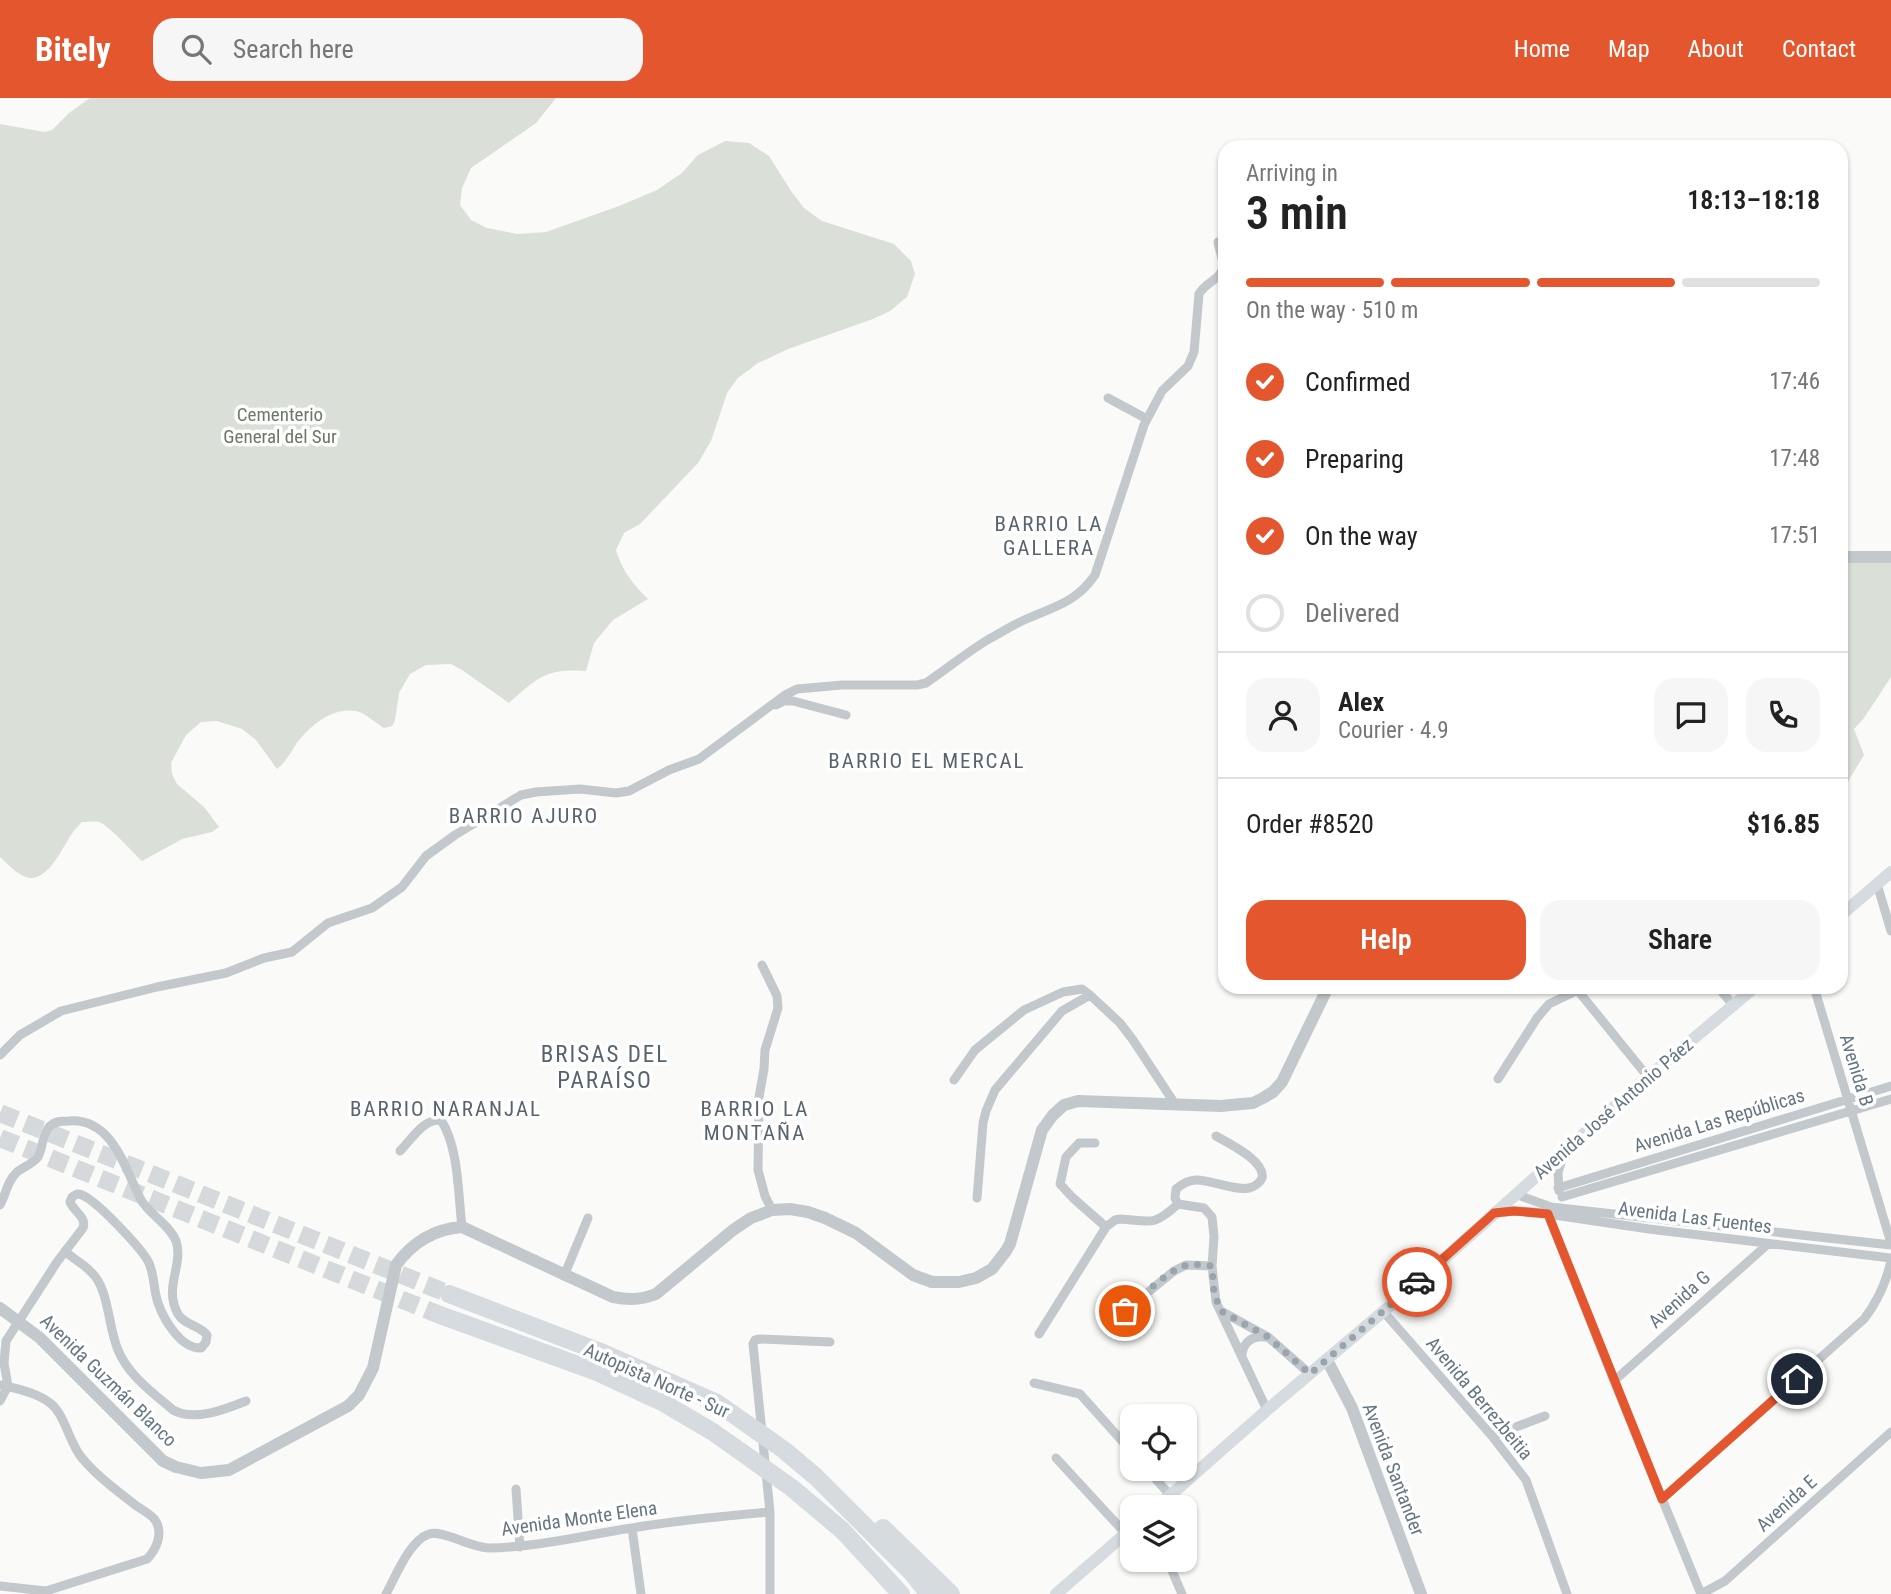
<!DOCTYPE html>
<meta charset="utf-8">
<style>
:root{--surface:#fff;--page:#f6f6f6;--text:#222;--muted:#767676;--line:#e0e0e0;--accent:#e4572e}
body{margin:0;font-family:"Roboto Condensed",sans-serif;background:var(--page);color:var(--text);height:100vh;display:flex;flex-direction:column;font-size:26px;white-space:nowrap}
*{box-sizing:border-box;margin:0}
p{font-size:23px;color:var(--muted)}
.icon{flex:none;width:38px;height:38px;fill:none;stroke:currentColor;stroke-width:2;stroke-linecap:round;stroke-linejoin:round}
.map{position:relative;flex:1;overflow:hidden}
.panel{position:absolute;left:1218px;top:42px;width:630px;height:854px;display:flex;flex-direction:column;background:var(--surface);border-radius:21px;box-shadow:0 2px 5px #0004}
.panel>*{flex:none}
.controls{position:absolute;left:1120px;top:1306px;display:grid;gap:14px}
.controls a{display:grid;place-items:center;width:77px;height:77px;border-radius:14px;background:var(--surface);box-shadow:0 2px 5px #0004;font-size:35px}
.pin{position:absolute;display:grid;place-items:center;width:60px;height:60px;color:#fff;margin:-30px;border:4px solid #fff;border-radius:50%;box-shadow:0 2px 7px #0007}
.courier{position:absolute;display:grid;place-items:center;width:70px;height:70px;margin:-35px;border:5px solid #e4572e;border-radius:50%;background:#fff;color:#222;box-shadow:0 2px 9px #0007}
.headline em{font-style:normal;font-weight:600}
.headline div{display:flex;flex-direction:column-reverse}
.headline{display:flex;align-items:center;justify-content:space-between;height:119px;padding:0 28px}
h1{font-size:46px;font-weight:600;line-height:52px}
.bar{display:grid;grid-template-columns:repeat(4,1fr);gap:10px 7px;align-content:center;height:84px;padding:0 28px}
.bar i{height:9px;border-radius:5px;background:var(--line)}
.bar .current{background:var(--accent)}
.bar p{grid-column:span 4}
.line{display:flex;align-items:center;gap:18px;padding:0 28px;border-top:2px solid var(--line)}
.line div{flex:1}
.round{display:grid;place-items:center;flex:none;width:74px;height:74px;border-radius:21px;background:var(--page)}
ol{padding:0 28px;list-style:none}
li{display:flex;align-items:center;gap:21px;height:77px}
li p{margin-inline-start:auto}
li .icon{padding:7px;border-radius:50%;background:var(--accent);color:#fff;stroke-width:4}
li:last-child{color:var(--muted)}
li i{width:38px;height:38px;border:4px solid var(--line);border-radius:50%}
.action{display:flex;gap:14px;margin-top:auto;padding:14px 28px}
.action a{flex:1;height:80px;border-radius:21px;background:var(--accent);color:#fff;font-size:28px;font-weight:600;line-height:80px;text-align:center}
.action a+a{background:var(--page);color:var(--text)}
header{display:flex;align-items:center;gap:42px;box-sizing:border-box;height:98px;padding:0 35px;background:var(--accent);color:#fff}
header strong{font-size:33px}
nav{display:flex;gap:38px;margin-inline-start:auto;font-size:24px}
.search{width:490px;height:63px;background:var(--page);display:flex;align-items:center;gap:18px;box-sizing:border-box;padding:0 24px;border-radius:21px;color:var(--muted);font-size:26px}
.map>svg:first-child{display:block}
.green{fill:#dadfd7}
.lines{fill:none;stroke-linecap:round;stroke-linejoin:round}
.motorway-tunnel{stroke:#d5d9db;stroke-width:18;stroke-dasharray:18 9;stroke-linecap:butt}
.minor{stroke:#c3c8cc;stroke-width:9}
.tertiary{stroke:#c3c8cc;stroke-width:12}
.secondary{stroke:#d6dbdf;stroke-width:12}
.motorway{stroke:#d6dbdf;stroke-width:18}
.done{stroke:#99a4ac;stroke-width:7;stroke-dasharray:0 12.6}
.route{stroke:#e4572e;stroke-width:9}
.labels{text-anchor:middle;stroke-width:7;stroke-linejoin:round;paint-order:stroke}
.park-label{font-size:19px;fill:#687a64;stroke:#fff}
.street-label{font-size:19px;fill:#657683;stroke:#fff}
.neighbourhood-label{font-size:21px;letter-spacing:2px;fill:#57646e;stroke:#fff}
.quarter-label{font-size:23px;letter-spacing:2px;fill:#57646e;stroke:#fff}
</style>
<header>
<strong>Bitely</strong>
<div class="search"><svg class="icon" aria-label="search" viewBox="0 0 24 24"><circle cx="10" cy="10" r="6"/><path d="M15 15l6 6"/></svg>Search here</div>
<nav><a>Home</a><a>Map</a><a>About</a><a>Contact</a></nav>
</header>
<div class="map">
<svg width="1891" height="1496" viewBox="0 0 1891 1496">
<rect width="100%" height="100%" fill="#fafaf8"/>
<path class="green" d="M90,0H556L536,25L471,70L462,90L460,107L471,122L487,130L517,136L546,134L619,108L657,92L682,75L698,57L725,43L749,45L769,58L791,93L804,110L822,123L894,146L911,163L915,176L907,199L890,213L873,221L788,251L758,265L738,280L727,295L711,343L698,365L640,426L624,435L616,452C623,474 632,485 648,501L613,522L594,545L586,573C546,570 537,580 509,605L462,572L451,566L426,567L410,576L399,595L395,622L392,628L384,630C376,625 365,615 356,613C334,609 313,625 300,641C291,652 289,661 277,671L256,642L242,631L217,623L201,624L186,637L171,665L172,676L177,686L204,709L219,729L212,734L182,741L142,763C132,754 110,728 99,724C94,723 87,724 82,724C78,728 74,732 71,737C62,750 47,786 26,779C16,776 8,766 0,759V26L44,34L52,32L69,15Z
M1841,459H1891V579L1864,620L1854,631L1864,657L1850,680L1842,696Z"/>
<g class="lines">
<path class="motorway-tunnel" d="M0,1015L449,1196
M0,1040L440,1217"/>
<path class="minor" d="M1108,300L1147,321
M776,607L784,603H793L846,617
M1877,786L1891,833
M762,867L777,898L778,910L765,952L764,971L759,999L758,1072L765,1098L772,1112
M1575,889L1648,979
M1718,889L1733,907
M1814,889L1891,1145
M0,957L20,937L61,913L157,889L226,875L264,860L292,854L328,825L372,810L402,789L426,758L455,737L521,697L536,694L580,691L616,695L629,693L669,672L699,661L785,597L797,591L842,587H917L926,585C947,571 967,554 989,541C1000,535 1011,528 1022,523C1052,509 1075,506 1095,477L1144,327L1162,293L1188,268L1194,254L1199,196C1205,184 1223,181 1223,167C1223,160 1219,151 1218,144
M1498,981L1537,920L1549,906L1578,892
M954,982L975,952L1024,912L1063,894L1082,891L1090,897L1120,925L1133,942L1175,1006
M1216,1038C1228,1045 1266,1063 1262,1080C1260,1085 1254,1089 1249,1090C1234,1093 1212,1082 1196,1082C1188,1082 1182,1086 1176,1091L1175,1100L1178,1106L1204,1110L1212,1119L1214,1139L1212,1168L1216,1204L1267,1312
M1095,1045H1079L1066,1059L1060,1086L1073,1100L1106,1129
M400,1053C412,1041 423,1021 441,1022C459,1050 458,1096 462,1129
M1558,1090L1891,988
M1559,1093L1558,1074L1564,1056
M1515,1096L1551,1109L1891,1147
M1562,1099L1891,1001
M977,1100L983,1025L986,1013L995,992L1062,913L1090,897
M0,1107C6,1097 7,1083 17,1074C23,1069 33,1066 38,1059C43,1050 42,1037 49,1029C55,1023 61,1023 69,1023C111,1020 124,1067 139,1098C147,1116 169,1125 176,1143C184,1167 163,1189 178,1216C184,1227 199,1227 207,1237L206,1244L201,1250C181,1251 164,1222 158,1205C153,1191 155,1176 148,1163C140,1149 96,1102 82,1097C77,1095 77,1096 72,1099L70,1104C74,1114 87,1119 83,1130L57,1164L6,1243L4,1265L8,1288
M1496,1115L1514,1113L1534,1114L1649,1131L1891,1160
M1548,1116L1614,1283L1701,1496
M65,1153C73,1161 84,1166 91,1174C109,1190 108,1229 118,1252C128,1277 153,1295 173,1312C194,1324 226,1311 246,1303
M564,1178L588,1120
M1125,1213L1174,1173L1186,1167L1212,1168
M1221,1213L1268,1239L1310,1276
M1383,1213L1492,1338L1526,1382L1567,1496
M1039,1236L1106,1129L1115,1122L1120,1121C1151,1123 1153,1129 1178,1106
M1242,1257C1243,1244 1253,1237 1265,1239
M1614,1283L1768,1146
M1034,1285L1080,1296L1132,1354
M0,1287C16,1290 37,1295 50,1305C65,1316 69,1345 82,1360C97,1378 116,1392 134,1406C140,1411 151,1416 155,1422C164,1435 156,1452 147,1461L46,1493L0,1488
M0,1303L8,1288
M1492,1338L1545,1318
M1056,1360L1126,1436
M1146,1370L1170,1397
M516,1391L520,1449
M1662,1401L1864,1221C1878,1203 1886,1185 1891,1163
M632,1430L641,1496
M1167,1461L1182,1496
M386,1496C396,1478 409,1443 429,1436C442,1431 471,1450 490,1450C538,1449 585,1437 632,1430C678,1422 724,1418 770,1414
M770,1496V1414L753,1246L755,1242L760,1241L830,1244
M1701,1496L1725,1483L1891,1334"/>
<path class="tertiary" d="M1841,459H1891
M1841,693V707
M0,1210L40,1240L163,1363L176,1369L201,1375L229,1372L348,1308L359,1297L373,1270L396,1167C412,1145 434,1131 462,1129L613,1199C629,1202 640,1202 656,1196L733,1132L751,1120L772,1112L790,1111L808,1114L825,1120L856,1135L913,1177L932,1184H959L976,1180L992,1171L1006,1153L1010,1146L1042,1032L1053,1017L1064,1007L1078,1003L1221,1008L1241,1006L1253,1005L1263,1000L1273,994L1282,984L1328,889
M1327,1262L1352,1310L1421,1496"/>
<path class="secondary" d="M1841,817L1891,774
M1157,1409L1267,1312L1417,1185L1643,983L1755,889
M1056,1496L1132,1430"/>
<path class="motorway" d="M449,1196L603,1255L717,1305L784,1352L816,1379L912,1475L929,1496
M440,1217L597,1274L662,1304L713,1334L792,1390L843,1433L901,1496
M883,1430L951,1496"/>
</g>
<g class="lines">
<path class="done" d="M1125,1213C1142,1199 1164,1175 1184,1168C1193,1165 1203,1167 1212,1168L1214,1195L1221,1213L1268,1239L1310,1276L1417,1184"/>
<path class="route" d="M1417,1184L1494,1115L1514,1113L1548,1116L1662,1401L1797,1281"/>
</g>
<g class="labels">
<g class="park-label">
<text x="280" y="323">Cementerio<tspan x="280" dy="22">General del Sur</tspan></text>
</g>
<g class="street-label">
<text transform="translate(1857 972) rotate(73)" y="7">Avenida B</text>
<text transform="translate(1613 1010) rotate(-41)" y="7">Avenida José Antonio Páez</text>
<text transform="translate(1719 1022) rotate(-17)" y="7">Avenida Las Repúblicas</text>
<text transform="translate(1695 1119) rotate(7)" y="7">Avenida Las Fuentes</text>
<text transform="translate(1679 1201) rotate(-42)" y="7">Avenida G</text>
<text transform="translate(109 1282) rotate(44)" y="7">Avenida Guzmán Blanco</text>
<text transform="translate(657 1282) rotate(24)" y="7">Autopista Norte - Sur</text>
<text transform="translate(1480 1300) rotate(50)" y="7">Avenida Berrezbeitia</text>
<text transform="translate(1394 1371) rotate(69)" y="7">Avenida Santander</text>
<text transform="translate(1786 1405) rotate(-42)" y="7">Avenida E</text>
<text transform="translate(579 1420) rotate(-8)" y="7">Avenida Monte Elena</text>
</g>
<g class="neighbourhood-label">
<text x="1049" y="433">BARRIO LA<tspan x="1049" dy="24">GALLERA</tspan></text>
<text x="927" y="670">BARRIO EL MERCAL</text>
<text x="524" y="725">BARRIO AJURO</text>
<text x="446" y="1018">BARRIO NARANJAL</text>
<text x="755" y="1018">BARRIO LA<tspan x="755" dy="24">MONTAÑA</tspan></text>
</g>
<g class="quarter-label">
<text x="605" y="964">BRISAS DEL<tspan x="605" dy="26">PARAÍSO</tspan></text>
</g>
</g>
</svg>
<div class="controls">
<a><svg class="icon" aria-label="locate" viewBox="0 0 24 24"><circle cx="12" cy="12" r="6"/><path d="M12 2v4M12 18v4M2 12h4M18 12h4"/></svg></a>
<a><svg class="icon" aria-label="layers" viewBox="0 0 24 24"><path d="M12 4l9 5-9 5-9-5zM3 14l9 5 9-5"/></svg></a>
</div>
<div class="pin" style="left:1125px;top:1213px;background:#ea580c"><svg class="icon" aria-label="bag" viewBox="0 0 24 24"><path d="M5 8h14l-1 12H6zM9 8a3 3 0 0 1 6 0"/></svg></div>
<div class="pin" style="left:1797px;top:1281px;background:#1f2937"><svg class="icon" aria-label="home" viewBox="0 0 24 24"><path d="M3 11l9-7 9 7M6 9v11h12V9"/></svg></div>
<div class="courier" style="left:1417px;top:1184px"><svg class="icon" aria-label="car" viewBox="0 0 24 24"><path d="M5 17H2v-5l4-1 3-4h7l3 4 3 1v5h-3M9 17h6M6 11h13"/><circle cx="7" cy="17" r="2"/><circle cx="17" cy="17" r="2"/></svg></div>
<section class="panel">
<div class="headline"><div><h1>3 min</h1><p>Arriving in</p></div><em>18:13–18:18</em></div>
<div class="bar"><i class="current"></i><i class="current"></i><i class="current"></i><i></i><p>On the way · 510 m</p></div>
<ol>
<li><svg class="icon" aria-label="check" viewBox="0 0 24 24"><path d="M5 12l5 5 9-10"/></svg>Confirmed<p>17:46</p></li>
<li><svg class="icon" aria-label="check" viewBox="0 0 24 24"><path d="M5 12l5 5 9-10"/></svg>Preparing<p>17:48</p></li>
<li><svg class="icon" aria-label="check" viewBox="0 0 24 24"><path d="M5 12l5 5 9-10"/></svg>On the way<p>17:51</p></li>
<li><i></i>Delivered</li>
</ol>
<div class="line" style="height:126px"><a class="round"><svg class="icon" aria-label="person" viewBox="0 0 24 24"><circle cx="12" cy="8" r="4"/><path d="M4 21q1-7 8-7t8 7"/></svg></a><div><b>Alex</b><p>Courier · 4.9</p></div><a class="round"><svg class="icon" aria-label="chat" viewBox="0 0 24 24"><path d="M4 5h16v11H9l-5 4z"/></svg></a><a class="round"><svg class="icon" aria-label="phone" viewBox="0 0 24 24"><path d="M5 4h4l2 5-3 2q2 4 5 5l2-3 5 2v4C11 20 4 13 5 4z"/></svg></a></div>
<div class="line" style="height:91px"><div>Order #8520</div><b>$16.85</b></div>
<div class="action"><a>Help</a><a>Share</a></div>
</section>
</div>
